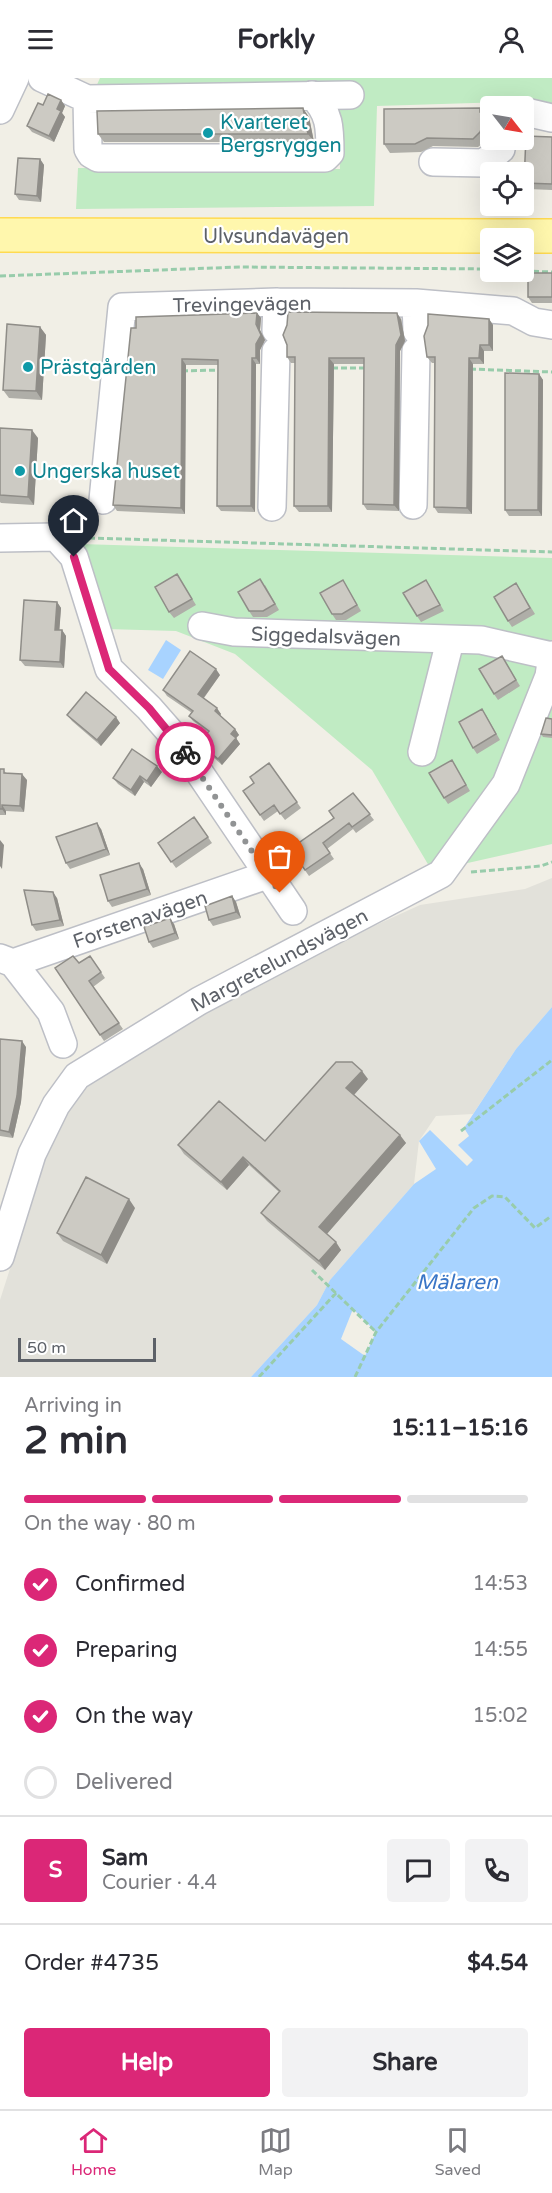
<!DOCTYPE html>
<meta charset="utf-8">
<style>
:root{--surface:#fff;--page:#f2f2f3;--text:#2b2b33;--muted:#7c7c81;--line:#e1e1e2;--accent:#db2777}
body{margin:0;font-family:"Varela Round",sans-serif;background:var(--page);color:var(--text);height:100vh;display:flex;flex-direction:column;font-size:22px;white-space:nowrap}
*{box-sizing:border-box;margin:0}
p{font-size:20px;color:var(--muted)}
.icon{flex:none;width:33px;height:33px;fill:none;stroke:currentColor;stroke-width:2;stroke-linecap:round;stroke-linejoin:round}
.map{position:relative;height:1299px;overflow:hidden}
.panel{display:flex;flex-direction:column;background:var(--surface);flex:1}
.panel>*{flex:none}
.needle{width:39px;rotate:121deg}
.fabs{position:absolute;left:480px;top:18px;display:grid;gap:12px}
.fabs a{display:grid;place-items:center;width:54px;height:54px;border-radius:6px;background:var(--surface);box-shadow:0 6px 24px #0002;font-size:30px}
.scale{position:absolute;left:18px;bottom:15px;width:138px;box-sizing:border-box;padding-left:6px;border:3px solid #5d6168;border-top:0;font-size:16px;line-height:21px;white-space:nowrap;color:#5d6168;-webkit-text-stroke:4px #fff;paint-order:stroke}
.pin{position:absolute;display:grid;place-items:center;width:51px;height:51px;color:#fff;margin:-62px -26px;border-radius:50% 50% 50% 0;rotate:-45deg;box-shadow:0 0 6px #0007}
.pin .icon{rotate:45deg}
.courier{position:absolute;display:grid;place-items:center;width:60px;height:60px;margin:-30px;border:4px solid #db2777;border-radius:50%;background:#fff;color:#222;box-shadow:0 2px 8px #0007}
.headline em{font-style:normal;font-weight:700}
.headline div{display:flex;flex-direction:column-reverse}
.headline{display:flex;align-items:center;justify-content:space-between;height:102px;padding:0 24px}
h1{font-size:39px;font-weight:700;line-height:45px}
.bar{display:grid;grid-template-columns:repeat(4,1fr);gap:9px 6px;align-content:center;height:72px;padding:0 24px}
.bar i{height:8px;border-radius:4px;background:var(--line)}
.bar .active{background:var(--accent)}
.bar p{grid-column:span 4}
.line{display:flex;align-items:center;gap:15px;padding:0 24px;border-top:2px solid var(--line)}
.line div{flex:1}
.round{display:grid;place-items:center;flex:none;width:63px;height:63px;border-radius:6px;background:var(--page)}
ol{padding:0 24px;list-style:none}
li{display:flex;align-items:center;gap:18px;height:66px}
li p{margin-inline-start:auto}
li .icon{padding:6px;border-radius:50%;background:var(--accent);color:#fff;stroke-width:4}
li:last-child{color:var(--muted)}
li i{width:33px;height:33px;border:3px solid var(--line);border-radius:50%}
.cta{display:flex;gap:12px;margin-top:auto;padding:12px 24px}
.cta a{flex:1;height:69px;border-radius:6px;background:var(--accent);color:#fff;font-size:24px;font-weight:700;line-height:69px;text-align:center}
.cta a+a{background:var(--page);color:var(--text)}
header{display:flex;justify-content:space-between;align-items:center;height:78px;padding:0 24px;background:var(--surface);font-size:27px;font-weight:700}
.dock{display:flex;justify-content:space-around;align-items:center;height:84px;border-top:2px solid var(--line);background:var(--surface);font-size:16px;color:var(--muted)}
.dock a{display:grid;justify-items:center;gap:3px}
.dock .active{color:var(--accent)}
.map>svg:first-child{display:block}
.industrial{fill:#e2e1da}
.green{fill:#c0ebc3}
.water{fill:#a8d3ff}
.pier{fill:#f1efe6}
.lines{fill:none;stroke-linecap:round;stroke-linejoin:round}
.minor-casing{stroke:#bdbfc6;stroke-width:30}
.major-casing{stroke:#ffda51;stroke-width:36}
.path{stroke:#98ccab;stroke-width:3;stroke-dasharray:6 3;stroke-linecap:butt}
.minor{stroke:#fff;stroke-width:27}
.major{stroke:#fff7ad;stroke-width:33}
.wall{fill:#afaea8}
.shaded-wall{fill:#8f8d88}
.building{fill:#cccac3;stroke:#8f8d88;stroke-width:1.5}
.done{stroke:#919394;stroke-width:6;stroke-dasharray:0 10.8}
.route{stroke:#db2777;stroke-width:8}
.culture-dot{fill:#0f9aa8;stroke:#fff;stroke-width:2}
.labels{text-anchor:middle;stroke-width:4.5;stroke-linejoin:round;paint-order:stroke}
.culture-label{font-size:20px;fill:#0d838f;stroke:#fff;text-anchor:start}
.street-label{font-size:20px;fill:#5d6168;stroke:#fff}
.water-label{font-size:21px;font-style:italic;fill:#3a76c7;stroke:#fff}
</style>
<header><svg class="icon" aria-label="menu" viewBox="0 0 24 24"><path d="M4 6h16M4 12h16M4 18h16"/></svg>Forkly<svg class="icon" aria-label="person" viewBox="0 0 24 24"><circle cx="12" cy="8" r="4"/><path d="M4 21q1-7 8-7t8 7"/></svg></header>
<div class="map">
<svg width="552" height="1299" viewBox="0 0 552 1299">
<rect width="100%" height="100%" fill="#f1efe6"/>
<path class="industrial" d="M552,800V929L516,971L473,1036L436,1038L419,1063L414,1106L330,1202L317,1227L251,1299H0V1222L45,1081L67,1034L86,1008L205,935L317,874L420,827L525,811Z"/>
<path class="green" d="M100,0H552V28L519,20L506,24L377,28L374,128L76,131L78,90L340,91L338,8L95,11Z
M80,466L552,480V766L432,793L372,692L235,576L176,553L106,551Z"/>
<path class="water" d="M166,562L181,572L163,601L148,592Z
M552,929V1299H251L317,1227L330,1202L414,1106L436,1091L419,1063L430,1052L467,1088L473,1082L458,1067L469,1058L464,1050L516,971Z"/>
<path class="pier" d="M353,1231L376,1254L365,1278L341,1261Z"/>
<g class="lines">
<defs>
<path id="minor" d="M42,0L87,21L350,17
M87,21L88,71L91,76L98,80H325L330,75C330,50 330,35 312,17
M0,32L15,0
M524,37L530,35L552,40
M433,84L484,85L501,71L502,62
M416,225L417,253
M276,252L277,224
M103,422L122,229L277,224L416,225L513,233L534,244L552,247
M413,427L416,273
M272,429L276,273
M0,460L56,459L74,479L109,591L149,630L178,663L293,833
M202,548L234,554L481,562L552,578
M422,674L450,563
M0,880L13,885L51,934L63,966
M13,885L267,797
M0,1179L32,1076L56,1027L77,998L199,923L441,796L506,706L549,598L552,577"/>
<path id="major" d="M0,157L552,158"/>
</defs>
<use href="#minor" class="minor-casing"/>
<use href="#major" class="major-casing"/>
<path class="path" d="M524,193L552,194
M0,198L240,189L490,191
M332,290H367
M470,291L552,294
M182,293L220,292
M89,460L552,474
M471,794L541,788L552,784
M461,1053L552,982
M312,1192L376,1254
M259,1299L336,1215
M355,1299L376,1254L474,1130L492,1118L505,1119L535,1150L550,1139"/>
<use href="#minor" class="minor"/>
<use href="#major" class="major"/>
</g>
<path class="wall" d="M61,22L65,28L62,35L65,39L54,64L32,54L27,48L43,27Z
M483,35H490V52L486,63L478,69L433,68L421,74L390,75L384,66Z
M309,39L314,64H104L98,56Z
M552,59V112L528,111L524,105Z
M40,81L44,87L41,124L19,122L15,116Z
M552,195V225H532L528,219Z
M257,235L261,240L260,252L265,262L260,272V286H256L255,434L221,433L217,428L218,287H186L185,436L117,433L113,427L136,250Z
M401,241L405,263L400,273L399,433L367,432L363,426L364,286H334L332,434H299L294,428L295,285H291L287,279Z
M489,241L493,247V273H484V286H473L472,436L438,435L434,429V285H432L427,279Z
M40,249L46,257L42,322L9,320L3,312Z
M539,296L543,302L542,438H509L505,432Z
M0,350L38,360L34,427L1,425L0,424Z
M177,496L196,527L174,540L169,534Z
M343,502L361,533L346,542H336L332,536Z
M426,502L444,533L421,544L417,538Z
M516,505L535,536L512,549L508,543Z
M265,507L279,532L267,539H253L249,533Z
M57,524L61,530L59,552H62L66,558L64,590L25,588L20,582Z
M502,578L520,608L498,622L494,616Z
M220,597L204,620L221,636L220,637L235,651L239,657L236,660L240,666L222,687L203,670L199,664L208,654L193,643L189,638L192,635L167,618L163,612Z
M67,637L120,645L101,668L72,643Z
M486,637L500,662L477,676L473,670Z
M552,641V660L543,659L541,656Z
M452,682L470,713L448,726L444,720Z
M269,685L301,730L285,742L278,733L264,743L243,713L254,705Z
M0,691L7,695L27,702L24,734L6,733V737H0Z
M162,694L151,709L144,704L135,718L118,706L113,700Z
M353,715L374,742L356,755L353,751L327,771L334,781L309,798L290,771L334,740Z
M194,739L212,765L176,790L158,765Z
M101,751L110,777L70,791L66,785Z
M143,791L151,817L112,829L108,823Z
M232,818L236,824L241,840L213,848L209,842Z
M57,820L64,848L36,853L32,847Z
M174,846L179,861L153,870L149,864Z
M90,878L105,900L93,909L123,951L104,963L55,890L79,885Z
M0,961L26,969L21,1024L13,1060L0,1058Z
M368,1001L354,1017L406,1065L327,1156L341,1172L325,1192L267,1143L261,1135L279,1114L249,1087L227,1112L184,1076L178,1067L265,1063Z
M135,1130L107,1186L63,1163L57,1155Z"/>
<path class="shaded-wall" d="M61,22L65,28L62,35L65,39L54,64L49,58L57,31Z
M303,30L309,39L314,64L308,56Z
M484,44L490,52L486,63L480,54Z
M40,81L44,87L41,124L37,118Z
M257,235L261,240L260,252L265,262L260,272V286L256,280Z
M397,235L401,241L405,263L400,273L399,433L394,427Z
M489,241L493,247V273L489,267Z
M40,249L46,257L42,322L36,313Z
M480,267L484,273V286L479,280Z
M252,280L256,286L255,434L251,428Z
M329,280L334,286L332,434L328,428Z
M469,280L473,286L472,436L467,430Z
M182,281L186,287L185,436L181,430Z
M539,296L543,302L542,438L538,432Z
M32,352L38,360L34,427L28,419Z
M57,524L61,530L59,558L55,552Z
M62,552L66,558L64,590L60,584Z
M216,591L220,597L202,622L198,616Z
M217,630L221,636L219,639L215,633Z
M116,639L120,645L101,668L97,662Z
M235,651L239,657L235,661L231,656Z
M236,660L240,666L222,687L218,681Z
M157,688L162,694L151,709L147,703Z
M22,696L27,702L24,734L20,728Z
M140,698L144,704L135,718L131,712Z
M2,727L6,733V737L2,731Z
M97,745L101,751L110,777L106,771Z
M0,762L4,767L2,791L0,788Z
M139,785L143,791L151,817L147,811Z
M53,814L57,820L64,848L60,842Z
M232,818L236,824L241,840L236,834Z
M170,840L174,846L179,861L175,855Z
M22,963L26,969L21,1024L13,1060L9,1054Z
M362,993L368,1001L352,1019L346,1010Z
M400,1057L406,1065L325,1158L319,1149Z
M243,1079L249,1087L227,1112L221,1104Z
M129,1121L135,1130L107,1186L101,1177Z
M336,1164L341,1172L325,1192L319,1183Z"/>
<path class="building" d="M48,16L61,22L57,31L61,33L49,58L27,48L38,25L43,27Z
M303,30L308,56H98L97,33Z
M480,30V34L490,35V41L484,44L480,54L473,61L427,60L415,66H384V31Z
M526,58L552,59V106L524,105Z
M18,80L40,81L37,118L15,116Z
M528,195H552V219H528Z
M288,234L397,235L401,257L396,267L394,427L363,426L364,280H329L328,428H294L295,279H287V267L283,257L287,247Z
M257,235L256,246L261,257L256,266V280H252L251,428H217L218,282L187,281H182L181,430L113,427L131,250H136V239Z
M428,236L489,241V267H480L479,280H469L467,430L434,429L435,279H427L424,258L428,247Z
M7,246L40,249L36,313L3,312Z
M505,295L539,296L538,432H505Z
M0,350L32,352L28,419L0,417Z
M177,496L192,521L169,534L155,509Z
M260,501L275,526L263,533H249L238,514Z
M343,502L357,527L342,536H332L320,515Z
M426,502L440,527L417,538L403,515Z
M516,505L530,530L508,543L494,519Z
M24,522L57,524L55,552H62L60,584L20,582Z
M190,573L216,591L198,616L217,630L215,633L235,651L231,656L236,660L218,681L199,664L209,653L189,638L193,633L163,612Z
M502,578L516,602L494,616L479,591Z
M86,614L116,639L97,662L67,637Z
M482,631L496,656L473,670L459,644Z
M546,640L552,641V657L541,656Z
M132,671L157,688L147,703L140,698L131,712L113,700Z
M452,682L466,707L444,720L429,695Z
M269,685L297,724L280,736L274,727L260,737L243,713L254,705L250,699Z
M0,691H4V695L22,696L20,728L2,727V731H0Z
M353,715L370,736L352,749L349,745L323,765L330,775L305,792L290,771L334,740L329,733Z
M194,739L208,759L171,784L158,765Z
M97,745L106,771L66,785L56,759Z
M139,785L147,811L108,823L100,797Z
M24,812L53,814L60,842L32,847Z
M232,818L236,834L209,842L205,828Z
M170,840L175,855L149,864L144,849Z
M73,878L79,885L90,878L101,894L89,903L119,945L100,957L55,890Z
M0,961L22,963L17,1018L9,1054L0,1052Z
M336,984H352L362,993L346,1010L400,1057L319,1149L336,1164L319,1183L261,1135L280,1113L243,1079L221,1104L178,1067L219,1023L265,1063Z
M86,1099L129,1121L101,1177L57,1155Z"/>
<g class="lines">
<path class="done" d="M185,674L280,815"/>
<path class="route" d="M74,479L109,591L149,630L185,674"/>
</g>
<g class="culture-dot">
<circle cx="208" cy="55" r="6"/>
<circle cx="28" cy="289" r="6"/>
<circle cx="20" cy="393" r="6"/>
</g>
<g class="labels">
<g class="culture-label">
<text x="220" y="51">Kvarteret<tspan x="220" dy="23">Bergsryggen</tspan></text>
<text x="40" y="296">Prästgården</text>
<text x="32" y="400">Ungerska huset</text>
</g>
<g class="street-label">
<text x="276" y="165">Ulvsundavägen</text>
<text transform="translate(242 226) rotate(-1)" y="7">Trevingevägen</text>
<text transform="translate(326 558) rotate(2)" y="7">Siggedalsvägen</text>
<text transform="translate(140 841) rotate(-19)" y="7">Forstenavägen</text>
<text transform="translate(279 882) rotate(-28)" y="7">Margretelundsvägen</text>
</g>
<g class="water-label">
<text x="457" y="1211">Mälaren</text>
</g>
</g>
</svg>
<div class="fabs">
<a><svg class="needle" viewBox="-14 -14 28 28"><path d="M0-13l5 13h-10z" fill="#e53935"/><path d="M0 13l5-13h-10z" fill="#7c7c81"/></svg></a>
<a><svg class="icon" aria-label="locate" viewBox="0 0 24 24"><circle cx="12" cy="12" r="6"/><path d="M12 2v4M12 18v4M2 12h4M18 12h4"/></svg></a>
<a><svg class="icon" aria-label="layers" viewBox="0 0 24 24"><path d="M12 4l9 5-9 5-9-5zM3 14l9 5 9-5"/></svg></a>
</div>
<div class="scale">50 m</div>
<div class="pin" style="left:280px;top:815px;background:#ea580c"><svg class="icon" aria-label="bag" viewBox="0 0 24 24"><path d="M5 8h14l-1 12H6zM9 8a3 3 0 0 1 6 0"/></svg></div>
<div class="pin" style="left:74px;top:479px;background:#1f2937"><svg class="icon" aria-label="home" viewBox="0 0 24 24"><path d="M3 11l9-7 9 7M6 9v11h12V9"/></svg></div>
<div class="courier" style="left:185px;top:674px"><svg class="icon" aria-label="bike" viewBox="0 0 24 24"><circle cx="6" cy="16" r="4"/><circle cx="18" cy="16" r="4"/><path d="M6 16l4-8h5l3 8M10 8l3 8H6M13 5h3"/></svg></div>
</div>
<section class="panel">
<div class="headline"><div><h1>2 min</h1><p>Arriving in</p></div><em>15:11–15:16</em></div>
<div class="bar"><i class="active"></i><i class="active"></i><i class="active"></i><i></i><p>On the way · 80 m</p></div>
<ol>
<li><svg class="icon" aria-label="check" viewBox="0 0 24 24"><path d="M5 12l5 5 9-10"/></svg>Confirmed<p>14:53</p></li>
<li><svg class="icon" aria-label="check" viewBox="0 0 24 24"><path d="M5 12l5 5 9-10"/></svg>Preparing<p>14:55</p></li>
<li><svg class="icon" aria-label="check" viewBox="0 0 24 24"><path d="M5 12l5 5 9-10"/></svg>On the way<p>15:02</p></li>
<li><i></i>Delivered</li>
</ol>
<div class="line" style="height:108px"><b class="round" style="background:var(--accent);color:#fff">S</b><div><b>Sam</b><p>Courier · 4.4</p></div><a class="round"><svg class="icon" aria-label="chat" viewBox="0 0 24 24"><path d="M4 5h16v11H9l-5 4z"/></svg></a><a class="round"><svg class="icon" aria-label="phone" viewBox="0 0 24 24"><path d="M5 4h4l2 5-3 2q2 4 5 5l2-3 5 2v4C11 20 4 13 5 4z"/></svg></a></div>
<div class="line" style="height:78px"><div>Order #4735</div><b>$4.54</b></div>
<div class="cta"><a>Help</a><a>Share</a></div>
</section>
<nav class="dock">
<a class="active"><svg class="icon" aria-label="home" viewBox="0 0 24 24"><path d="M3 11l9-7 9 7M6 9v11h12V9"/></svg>Home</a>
<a><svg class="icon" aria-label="map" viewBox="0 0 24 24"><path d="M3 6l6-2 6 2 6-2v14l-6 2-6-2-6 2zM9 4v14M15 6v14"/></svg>Map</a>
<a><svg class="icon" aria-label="saved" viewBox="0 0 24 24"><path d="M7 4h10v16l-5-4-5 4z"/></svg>Saved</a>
</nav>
